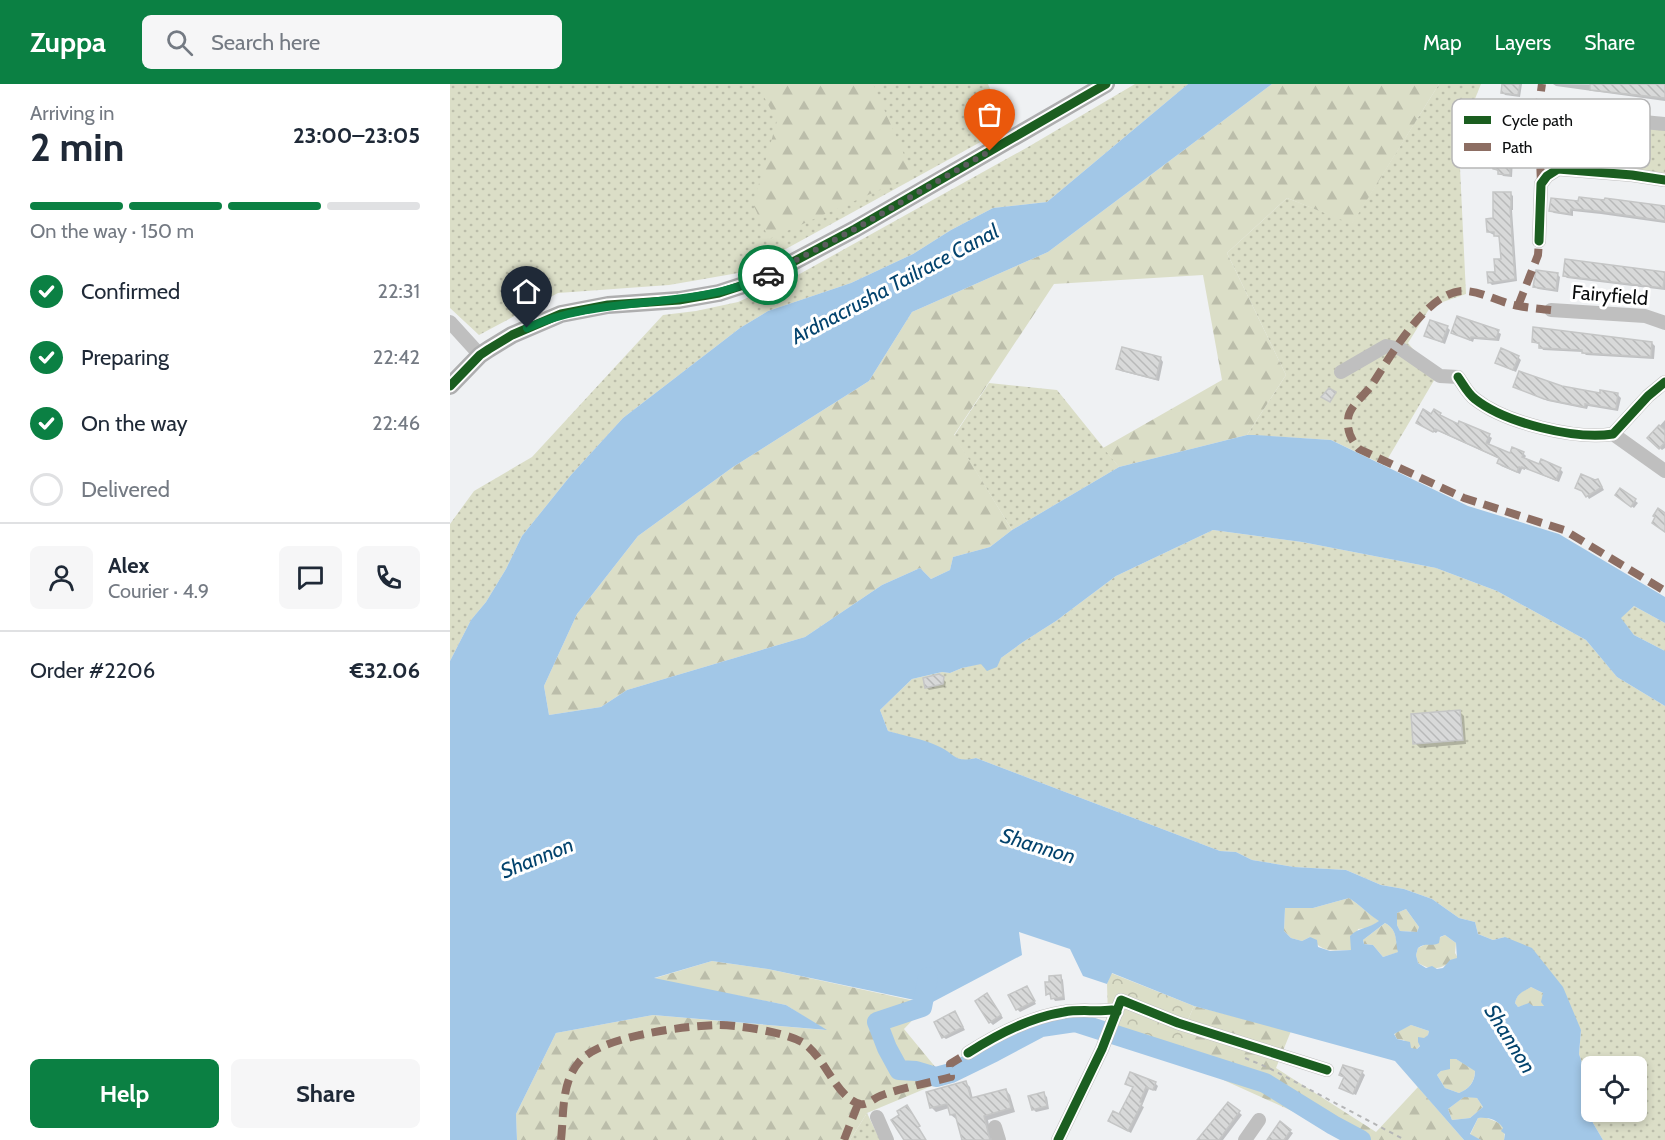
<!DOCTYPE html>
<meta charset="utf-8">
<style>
:root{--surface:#fff;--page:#f6f6f7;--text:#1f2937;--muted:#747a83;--line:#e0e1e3;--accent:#0b8043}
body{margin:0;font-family:Cabin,sans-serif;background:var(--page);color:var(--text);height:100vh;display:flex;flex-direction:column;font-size:22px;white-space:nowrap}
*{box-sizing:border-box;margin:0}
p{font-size:20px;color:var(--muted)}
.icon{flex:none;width:33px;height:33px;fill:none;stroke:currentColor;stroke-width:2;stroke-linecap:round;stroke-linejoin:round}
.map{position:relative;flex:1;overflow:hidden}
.sheet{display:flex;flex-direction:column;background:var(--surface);width:450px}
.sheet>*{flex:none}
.controls{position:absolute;left:1131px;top:972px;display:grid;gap:12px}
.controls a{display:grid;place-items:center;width:66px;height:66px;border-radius:9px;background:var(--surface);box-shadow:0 3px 9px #0003;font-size:30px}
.pin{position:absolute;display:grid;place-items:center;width:51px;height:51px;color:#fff;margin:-62px -26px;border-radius:50% 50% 50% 0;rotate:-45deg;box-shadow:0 0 6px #0007}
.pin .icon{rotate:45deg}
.courier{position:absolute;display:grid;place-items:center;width:60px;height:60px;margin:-30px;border:4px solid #0b8043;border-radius:50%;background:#fff;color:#222;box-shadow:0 2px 8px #0007}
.headline em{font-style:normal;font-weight:700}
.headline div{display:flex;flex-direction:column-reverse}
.headline{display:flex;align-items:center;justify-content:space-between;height:102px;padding:0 30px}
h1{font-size:39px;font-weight:700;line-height:45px}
.bar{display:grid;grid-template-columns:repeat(4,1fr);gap:9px 6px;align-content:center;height:72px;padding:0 30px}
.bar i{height:8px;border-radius:4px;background:var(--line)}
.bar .on{background:var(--accent)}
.bar p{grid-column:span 4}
.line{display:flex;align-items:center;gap:15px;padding:0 30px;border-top:2px solid var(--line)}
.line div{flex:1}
.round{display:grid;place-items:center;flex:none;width:63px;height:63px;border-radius:9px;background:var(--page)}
ol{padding:0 30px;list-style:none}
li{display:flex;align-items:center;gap:18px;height:66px}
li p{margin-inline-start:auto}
li .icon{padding:6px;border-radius:50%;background:var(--accent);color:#fff;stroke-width:4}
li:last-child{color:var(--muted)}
li i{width:33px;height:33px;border:3px solid var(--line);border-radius:50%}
.button{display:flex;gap:12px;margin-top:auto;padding:12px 30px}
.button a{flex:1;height:69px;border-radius:9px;background:var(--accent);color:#fff;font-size:24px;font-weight:700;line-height:69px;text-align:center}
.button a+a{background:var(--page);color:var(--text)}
header{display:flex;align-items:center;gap:36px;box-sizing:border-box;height:84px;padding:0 30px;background:var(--accent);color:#fff}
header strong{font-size:28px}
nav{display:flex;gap:33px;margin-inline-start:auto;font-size:21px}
.search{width:420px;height:54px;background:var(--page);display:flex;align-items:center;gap:15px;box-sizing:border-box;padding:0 21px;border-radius:9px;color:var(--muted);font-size:22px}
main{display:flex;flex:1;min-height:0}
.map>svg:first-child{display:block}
.grass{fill:url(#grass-dots);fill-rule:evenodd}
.forest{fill:url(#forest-firs)}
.park{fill:url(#park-crowns)}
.water{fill:#a2c7e7;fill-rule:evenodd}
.shadow{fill:#0003}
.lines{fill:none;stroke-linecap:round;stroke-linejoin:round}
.river{stroke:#a2c7e7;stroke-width:20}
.building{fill:url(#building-back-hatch);stroke:#c5c6c6;stroke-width:1.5}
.path{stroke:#b4b5b6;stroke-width:2;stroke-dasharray:4.5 4.5;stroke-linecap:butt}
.minor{stroke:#bfbfbf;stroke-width:14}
.major{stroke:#aeaeaf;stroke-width:18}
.quiet{stroke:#8d6e63;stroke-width:8;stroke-dasharray:15 8;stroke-linecap:butt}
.cycleway-casing{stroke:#fff;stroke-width:13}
.cycleway{stroke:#1b5e20;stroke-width:9}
.done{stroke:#5b5d5e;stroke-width:6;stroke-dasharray:0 10.8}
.route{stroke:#0b8043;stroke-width:8}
.labels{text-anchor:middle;stroke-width:6;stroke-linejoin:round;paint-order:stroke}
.street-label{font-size:20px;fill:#0b0d0e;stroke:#fff}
.water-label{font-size:21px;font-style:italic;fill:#03436d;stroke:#fff}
.key{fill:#fff;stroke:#b6b6b7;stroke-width:1.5}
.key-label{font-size:16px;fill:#0b0d0e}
</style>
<header>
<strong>Zuppa</strong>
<div class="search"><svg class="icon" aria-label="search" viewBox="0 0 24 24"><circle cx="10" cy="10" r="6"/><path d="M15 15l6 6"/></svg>Search here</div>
<nav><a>Map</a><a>Layers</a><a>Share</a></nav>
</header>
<main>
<section class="sheet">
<div class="headline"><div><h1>2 min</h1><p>Arriving in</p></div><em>23:00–23:05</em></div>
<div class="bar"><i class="on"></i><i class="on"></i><i class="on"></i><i></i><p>On the way · 150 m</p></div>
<ol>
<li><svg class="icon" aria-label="check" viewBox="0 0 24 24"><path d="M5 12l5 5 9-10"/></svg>Confirmed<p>22:31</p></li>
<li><svg class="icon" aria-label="check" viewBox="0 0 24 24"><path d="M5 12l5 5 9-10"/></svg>Preparing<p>22:42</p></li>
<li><svg class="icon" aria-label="check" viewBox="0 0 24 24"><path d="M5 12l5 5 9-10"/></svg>On the way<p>22:46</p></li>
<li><i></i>Delivered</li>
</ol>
<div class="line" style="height:108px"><a class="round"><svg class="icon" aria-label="person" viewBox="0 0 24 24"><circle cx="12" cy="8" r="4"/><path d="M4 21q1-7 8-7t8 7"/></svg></a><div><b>Alex</b><p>Courier · 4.9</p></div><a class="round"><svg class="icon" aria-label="chat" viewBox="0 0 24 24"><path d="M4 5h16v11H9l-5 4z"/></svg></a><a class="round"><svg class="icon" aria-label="phone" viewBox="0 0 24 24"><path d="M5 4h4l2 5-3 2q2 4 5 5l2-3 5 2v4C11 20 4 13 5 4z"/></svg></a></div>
<div class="line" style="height:78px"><div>Order #2206</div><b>€32.06</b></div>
<div class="button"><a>Help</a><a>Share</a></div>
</section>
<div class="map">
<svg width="1215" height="1056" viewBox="0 0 1215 1056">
<defs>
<pattern id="grass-dots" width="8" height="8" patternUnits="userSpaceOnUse" patternTransform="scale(1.5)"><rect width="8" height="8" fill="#dbdec7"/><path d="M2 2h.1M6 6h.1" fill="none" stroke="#bbbdaa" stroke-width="1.8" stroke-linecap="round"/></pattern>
<pattern id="forest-firs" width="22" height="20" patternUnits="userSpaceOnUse" patternTransform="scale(1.5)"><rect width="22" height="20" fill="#dbdec7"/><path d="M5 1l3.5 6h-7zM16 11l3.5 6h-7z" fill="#bbbdaa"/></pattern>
<pattern id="park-crowns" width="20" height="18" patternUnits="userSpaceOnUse" patternTransform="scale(1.5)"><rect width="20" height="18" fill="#dbdec7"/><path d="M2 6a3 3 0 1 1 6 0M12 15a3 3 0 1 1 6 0" fill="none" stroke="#bbbdaa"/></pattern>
<pattern id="building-back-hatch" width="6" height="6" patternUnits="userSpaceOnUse" patternTransform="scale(1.5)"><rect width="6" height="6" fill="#d8d9d9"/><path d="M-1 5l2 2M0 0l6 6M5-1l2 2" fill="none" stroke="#b8b9b9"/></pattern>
</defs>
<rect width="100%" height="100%" fill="#eff1f3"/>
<path class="grass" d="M0,0H538L556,44L294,188L219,201L108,209L29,251L0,224Z
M685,0H738L597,118L543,124L501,146L463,170L401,199L318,227L290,244L173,334L121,391L72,452L56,485L36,518L21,536L0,577V440L24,407L82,373L213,231L246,227L288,218L346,192L578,63Z
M989,0H1031L1018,32L1010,84L1016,210L981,222L958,259L986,293L934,381L881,356L797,351L836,291L777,169L837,114L902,139Z
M1040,19L1084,34L1215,46V91L1088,76L1019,57Z
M539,299L607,306L669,383L562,446L504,352Z
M763,446L852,458L986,484L1047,507L1136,556L1167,593L1215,622V1056H1153L1143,1039L1135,1015V988L1129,970L1131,946L1055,853L1043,856L1028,850L1025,838L1009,834L982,815L954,805L931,801L896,786L844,783L802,776L786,768L770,767L526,674L515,677L499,671L491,664L438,647L430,626L462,595L492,588L500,589L512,584L551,574L573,558L606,537L666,492ZM1142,982H1186V1028H1142Z
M1184,522L1215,539V567L1184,551L1170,534Z
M417,1029L430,1056H400Z"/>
<path class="forest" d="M307,0H423L463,91L319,155L303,120L327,37Z
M822,0H989L902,140L837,114L777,169L836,291L797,351L669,383L653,364L772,296L753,191L604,200L504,351L562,446L540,463L503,473L500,486L481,495L470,484L432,501L355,553L177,606L151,623L99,631L94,602L127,530L188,452L283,383L419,297L462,228L598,168Z
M899,814C910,821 918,830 930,837L918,844L908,845L902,866C881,866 874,870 860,853L852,857L841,854L834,847L835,824H863Z
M956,825L969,843L967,848L950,847L947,841V829Z
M935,839C948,846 945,856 949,868L933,873L923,861L914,860L913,856Z
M995,851L1006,859L1005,869L1008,874C993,883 985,889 968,879L966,871L968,864Z
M262,877L318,885L474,919L477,921L454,945L496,996L417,1029L400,1056H67L66,1030L106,949L203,931L375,946L336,921L202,895Z
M1081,903L1093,909L1094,923L1075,921L1068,923L1065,919C1068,908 1072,908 1081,903Z
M744,922L841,947L826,984L926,1048L968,1003L1014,1056H893L851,1031L727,975L647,952L658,932L734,945Z
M961,941L979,947L978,951L967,965H961L954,956L947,955L944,949Z
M999,975H1006L1025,986C1025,998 1019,1005 1009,1009L995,1004L987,991L999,979Z
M1015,1012L1027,1014L1033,1023L1020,1034L1002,1036L998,1025Z
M1034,1033C1047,1038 1057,1039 1054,1056H1031L1020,1051L1028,1034Z"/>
<path class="park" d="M661,889L744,922L737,938L669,910L658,932L657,900Z
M673,922L741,951L728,967L660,945Z"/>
<path class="water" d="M738,0H822L598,168L462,228L419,297L283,383L188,452L127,530L94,602L99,631L151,623L177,606L355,553L432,501L470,484L481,495L500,486L503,473L540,463L562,446L669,383L797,351H805L881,356L1018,422L1109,450L1215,513V539L1184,522L1171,534L1184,551L1215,567V622L1167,593L1136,556L1047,507L986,484L852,458L763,446L666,492L606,537L573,558L551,574L547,583L537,587L531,580L512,584L500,589L492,588L462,595L430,626L438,647C455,652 474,655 490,663C506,671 505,679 526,674L770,767L786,768L802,776L844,783L896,786L931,801L954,805L982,815L1009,834L1025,838L1028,850L1043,856L1055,853L1082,864L1113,903L1131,946L1129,970L1135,988V1015L1143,1039L1153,1056H1054L1055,1050L1051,1047L1053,1044C1047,1035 1038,1033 1028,1034L1020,1050L1031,1056H1014L945,977L744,922L662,889L657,900L633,892L620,865L569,848L572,871L477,921L474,918L318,885L262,877L204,894L336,921L377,946L203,931L106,949L66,1030L67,1056H0V577L21,536L36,518L56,485L72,452L121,391L173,334L290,244L318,227L401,199L463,170L501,146L543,124L597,118ZM899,814C910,821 918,830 929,837C918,845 909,843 900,852L901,866L880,867L868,863L867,856L860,853L852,857L841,854L834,847L835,824H863ZM956,825L969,843L967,848L950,847L947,841V829ZM935,839C948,846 945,856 948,868L933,873L923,861L914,860L913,856ZM995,851L1006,859L1007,874L1000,876L993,884L987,885L982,882L976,884L968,879L966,871L968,864C975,858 982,863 989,859L990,853ZM1081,903L1093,909L1091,918L1094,922H1083L1079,919L1068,923L1065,919C1068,908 1072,909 1081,903ZM961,941L979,947L978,951L974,954L968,953V958L970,962L967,965L961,964L960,958L947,955L944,950ZM1000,975H1006L1025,987C1025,998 1019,1005 1009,1009L995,1004L987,991L991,987L1000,985ZM1014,1013L1027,1014L1033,1023L1020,1034L1002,1036L998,1025Z"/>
<path class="shadow" d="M1054,0H1072L1070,13L1055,11L1053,8Z
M1103,0L1215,1V17L1106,2Z
M1060,72L1063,75L1062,93L1053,92L1050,88L1044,85Z
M1060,109L1063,112V126H1062L1067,197L1042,201L1039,198L1047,189L1052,176L1050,154L1038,148Z
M1102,116L1215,123V139L1151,130L1123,127V132L1104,129L1101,127Z
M1116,177L1215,189V206L1117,194L1114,191Z
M1107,190L1110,193L1108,208L1088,205L1085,203Z
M997,243L1000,246L995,260L976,252Z
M1048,248L1051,250L1049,257L1024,255L1023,258L1003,249Z
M1084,258L1202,259L1205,262L1204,275L1136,271L1133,268L1093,266L1090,261Z
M1068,273L1071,276L1066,288L1046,279Z
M711,275L713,278L709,297L671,287L668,285Z
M1065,302L1112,304L1151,311H1168L1171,314L1168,327L1138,322L1137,325L1098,317Z
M990,330L992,334L1039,352L1042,354L1039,361L1060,371L1073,369L1076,372L1074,375L1090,382L1110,385L1113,388L1109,398L1075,384V386L1072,385L1070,390L1051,382L1049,379L1050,375L988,347L986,349L968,339L982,332Z
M1215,336V364L1212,366L1199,354Z
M1150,399L1154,406L1139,415L1135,408L1127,403Z
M1171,406L1188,419L1184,424L1170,414Z
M493,595L496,598L495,603L479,606L476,603Z
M1009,627L1014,632L1016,660L970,664L965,659Z
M611,893L613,896L615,916L605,917L602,912L598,910L597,900Z
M577,904L586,920L570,928L567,925Z
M540,914L553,934L543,941L540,938Z
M505,929L515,946L496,955L493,953Z
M912,988L915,991L906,1011L891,1004L895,994L891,990Z
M516,999L520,1003L523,1015L556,1006L560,1011L565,1028L538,1036L542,1056H510L514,1055L508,1034L506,1035L501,1031L499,1024L486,1028L481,1023Z
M677,999H705L708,1002L706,1007L699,1005L692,1022L694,1023L681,1049L660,1037L670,1032L684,1004Z
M594,1010L597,1013L599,1025L586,1028L583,1025Z
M779,1020L792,1031L773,1056H749Z
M840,1047L843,1049L838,1056H818Z"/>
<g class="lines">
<path class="river" d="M478,893L472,923L427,938L437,964L449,986L466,987L486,993L501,989L544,968L591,943L625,938L815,999L883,1041L911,1056"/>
</g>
<path class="building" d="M1052,0H1070L1068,11L1051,9Z
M1140,0H1215V14L1140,6Z
M1043,70L1060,71V91L1048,90V86L1043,85Z
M1043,108H1061V123H1060L1065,195L1038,199L1037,188H1045L1044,175H1051L1049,152H1044V148H1037L1036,135L1043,134Z
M1129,113L1154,116L1155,114L1215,122V137L1147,127L1121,125L1120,130L1099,127L1101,114L1128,117Z
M1115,175L1215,188L1213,204L1113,192Z
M1086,186L1108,189L1106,206L1083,203Z
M1007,232L1049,246L1046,255L1021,253L1020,256L1001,249Z
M980,236L998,242L992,258L974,252Z
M1083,243L1202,258L1201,273L1132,269V266L1089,264V259L1082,258Z
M672,263L711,273L706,295L666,285Z
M1051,264L1069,272L1063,286L1045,279Z
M1069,287L1112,302L1150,309V306L1168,309L1166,325L1135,320V323L1094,315L1063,303Z
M879,304L886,308L880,318L871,313Z
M973,325L981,330L984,325L991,329L990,331L1008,340L1009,337L1040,350L1036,359L1060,369L1062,363L1074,368L1072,373L1089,380L1091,375L1111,384L1106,396L1072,383V384L1069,383L1067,388L1047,379L1049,374L985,345L983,348L966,339Z
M1209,341L1215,346V358L1209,365L1197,354Z
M1131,390L1145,396L1148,395L1152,403L1136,413L1132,407L1125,404Z
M1170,404L1186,415L1181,423L1165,411Z
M1208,424L1215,429V448L1202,439L1205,433L1203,432Z
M489,590L494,593L493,600L475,604L473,594Z
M1010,626L1013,656L963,660L961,630Z
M611,891L613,913L601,915L600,909L596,911L595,898H599V892Z
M577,902L585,917L566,926L558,911Z
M537,909L551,931L539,939L525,917Z
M505,927L513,943L492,954L484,938Z
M893,981L913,987L903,1010L889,1004L894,993L889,991Z
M680,988L706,998L703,1006L696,1003L690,1018L692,1019L678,1047L658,1037L663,1027L669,1030L683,1003L675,1000Z
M516,997L521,1014L556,1005L561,1024L534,1032L540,1056H512L505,1030L500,1031L497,1020L480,1024L476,1008Z
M594,1008L597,1022L582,1026L578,1012Z
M778,1018L790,1027L769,1056H747Z
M457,1021L470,1042L468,1043L476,1056H454L441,1036L449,1031L447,1027Z
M830,1037L841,1046L834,1056H817Z"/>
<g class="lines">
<path class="path" d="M795,974L819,984L955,1056"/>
<path class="minor" d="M1088,28L1215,40
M1089,157L1091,100L1097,92L1108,85L1182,91L1215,96
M1101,226L1195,232L1215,239
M0,238L30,271
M891,288L936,262L951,265L990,292L1008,293C1013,300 1018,310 1025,315C1055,339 1126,356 1163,350L1198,312L1215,298
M1163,350L1215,387
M518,969C546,951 581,933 614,928C629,925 646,928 662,926L667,928
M427,1033L437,1056
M545,1043L549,1056
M608,1056L652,965L671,916L728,939L877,986
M795,1056L809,1036"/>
<path class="major" d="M0,302L30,271L39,265L62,251L111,230L158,221L229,216L269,209L309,196L405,145L656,0"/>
<path class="quiet" d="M1091,99L1088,28L1092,0
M1068,222L1088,171L1089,157
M1101,226C1091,225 1080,224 1069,222C1050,219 1030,206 1011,207C975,210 939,275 921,302C914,312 898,323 898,336C897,348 902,357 909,365L1014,414L1114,446L1215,507
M111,1056C114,1029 111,999 129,978C150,952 235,942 267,941C288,941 334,948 352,958C375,972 386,1014 410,1020C417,1022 424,1014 430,1012C450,1004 479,999 501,993L500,980L518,969
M394,1056L408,1020"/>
<defs>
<path id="cycleway" d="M1089,157L1091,100L1097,92L1108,85L1182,91L1215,96
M1008,293C1013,300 1018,310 1025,315C1055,339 1126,356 1163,350L1198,312L1215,298
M0,302L30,271L39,265L62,251L111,230L158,221L229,216L269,209L309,196L405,145L656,0
M518,969C546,951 581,933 614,928C629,925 646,928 662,926L667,928
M608,1056L652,965L671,916L728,939L877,986"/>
</defs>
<use href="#cycleway" class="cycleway-casing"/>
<use href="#cycleway" class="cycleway"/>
</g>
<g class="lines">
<path class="done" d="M318,191L405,145L540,67"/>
<path class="route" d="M77,244C154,209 241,228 318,191"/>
</g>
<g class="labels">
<g class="street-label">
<text transform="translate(1160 211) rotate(5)" y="7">Fairyfield</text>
</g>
<g class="water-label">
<text transform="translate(445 200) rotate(-28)" y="7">Ardnacrusha Tailrace Canal</text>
<text transform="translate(588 762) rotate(17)" y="7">Shannon</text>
<text transform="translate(87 774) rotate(-22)" y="7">Shannon</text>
<text transform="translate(1060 955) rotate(58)" y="7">Shannon</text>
</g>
</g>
<rect x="1002" y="15" width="198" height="69" rx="9" class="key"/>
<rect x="1014" y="32" width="27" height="8" fill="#1b5e20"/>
<rect x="1014" y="59" width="27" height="8" fill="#8d6e63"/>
<g class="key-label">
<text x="1052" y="42">Cycle path</text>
<text x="1052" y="69">Path</text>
</g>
</svg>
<div class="controls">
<a><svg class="icon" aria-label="locate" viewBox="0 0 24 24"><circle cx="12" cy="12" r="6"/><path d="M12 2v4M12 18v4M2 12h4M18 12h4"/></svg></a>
</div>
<div class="pin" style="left:540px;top:67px;background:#ea580c"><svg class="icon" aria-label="bag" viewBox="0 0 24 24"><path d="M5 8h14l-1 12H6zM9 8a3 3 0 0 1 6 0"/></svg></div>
<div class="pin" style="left:77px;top:244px;background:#1f2937"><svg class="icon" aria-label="home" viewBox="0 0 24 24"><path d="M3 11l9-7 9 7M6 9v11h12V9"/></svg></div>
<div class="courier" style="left:318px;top:191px"><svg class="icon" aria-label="car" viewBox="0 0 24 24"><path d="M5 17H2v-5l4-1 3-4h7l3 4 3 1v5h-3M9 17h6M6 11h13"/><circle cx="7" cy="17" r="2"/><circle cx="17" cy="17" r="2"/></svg></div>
</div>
</main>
